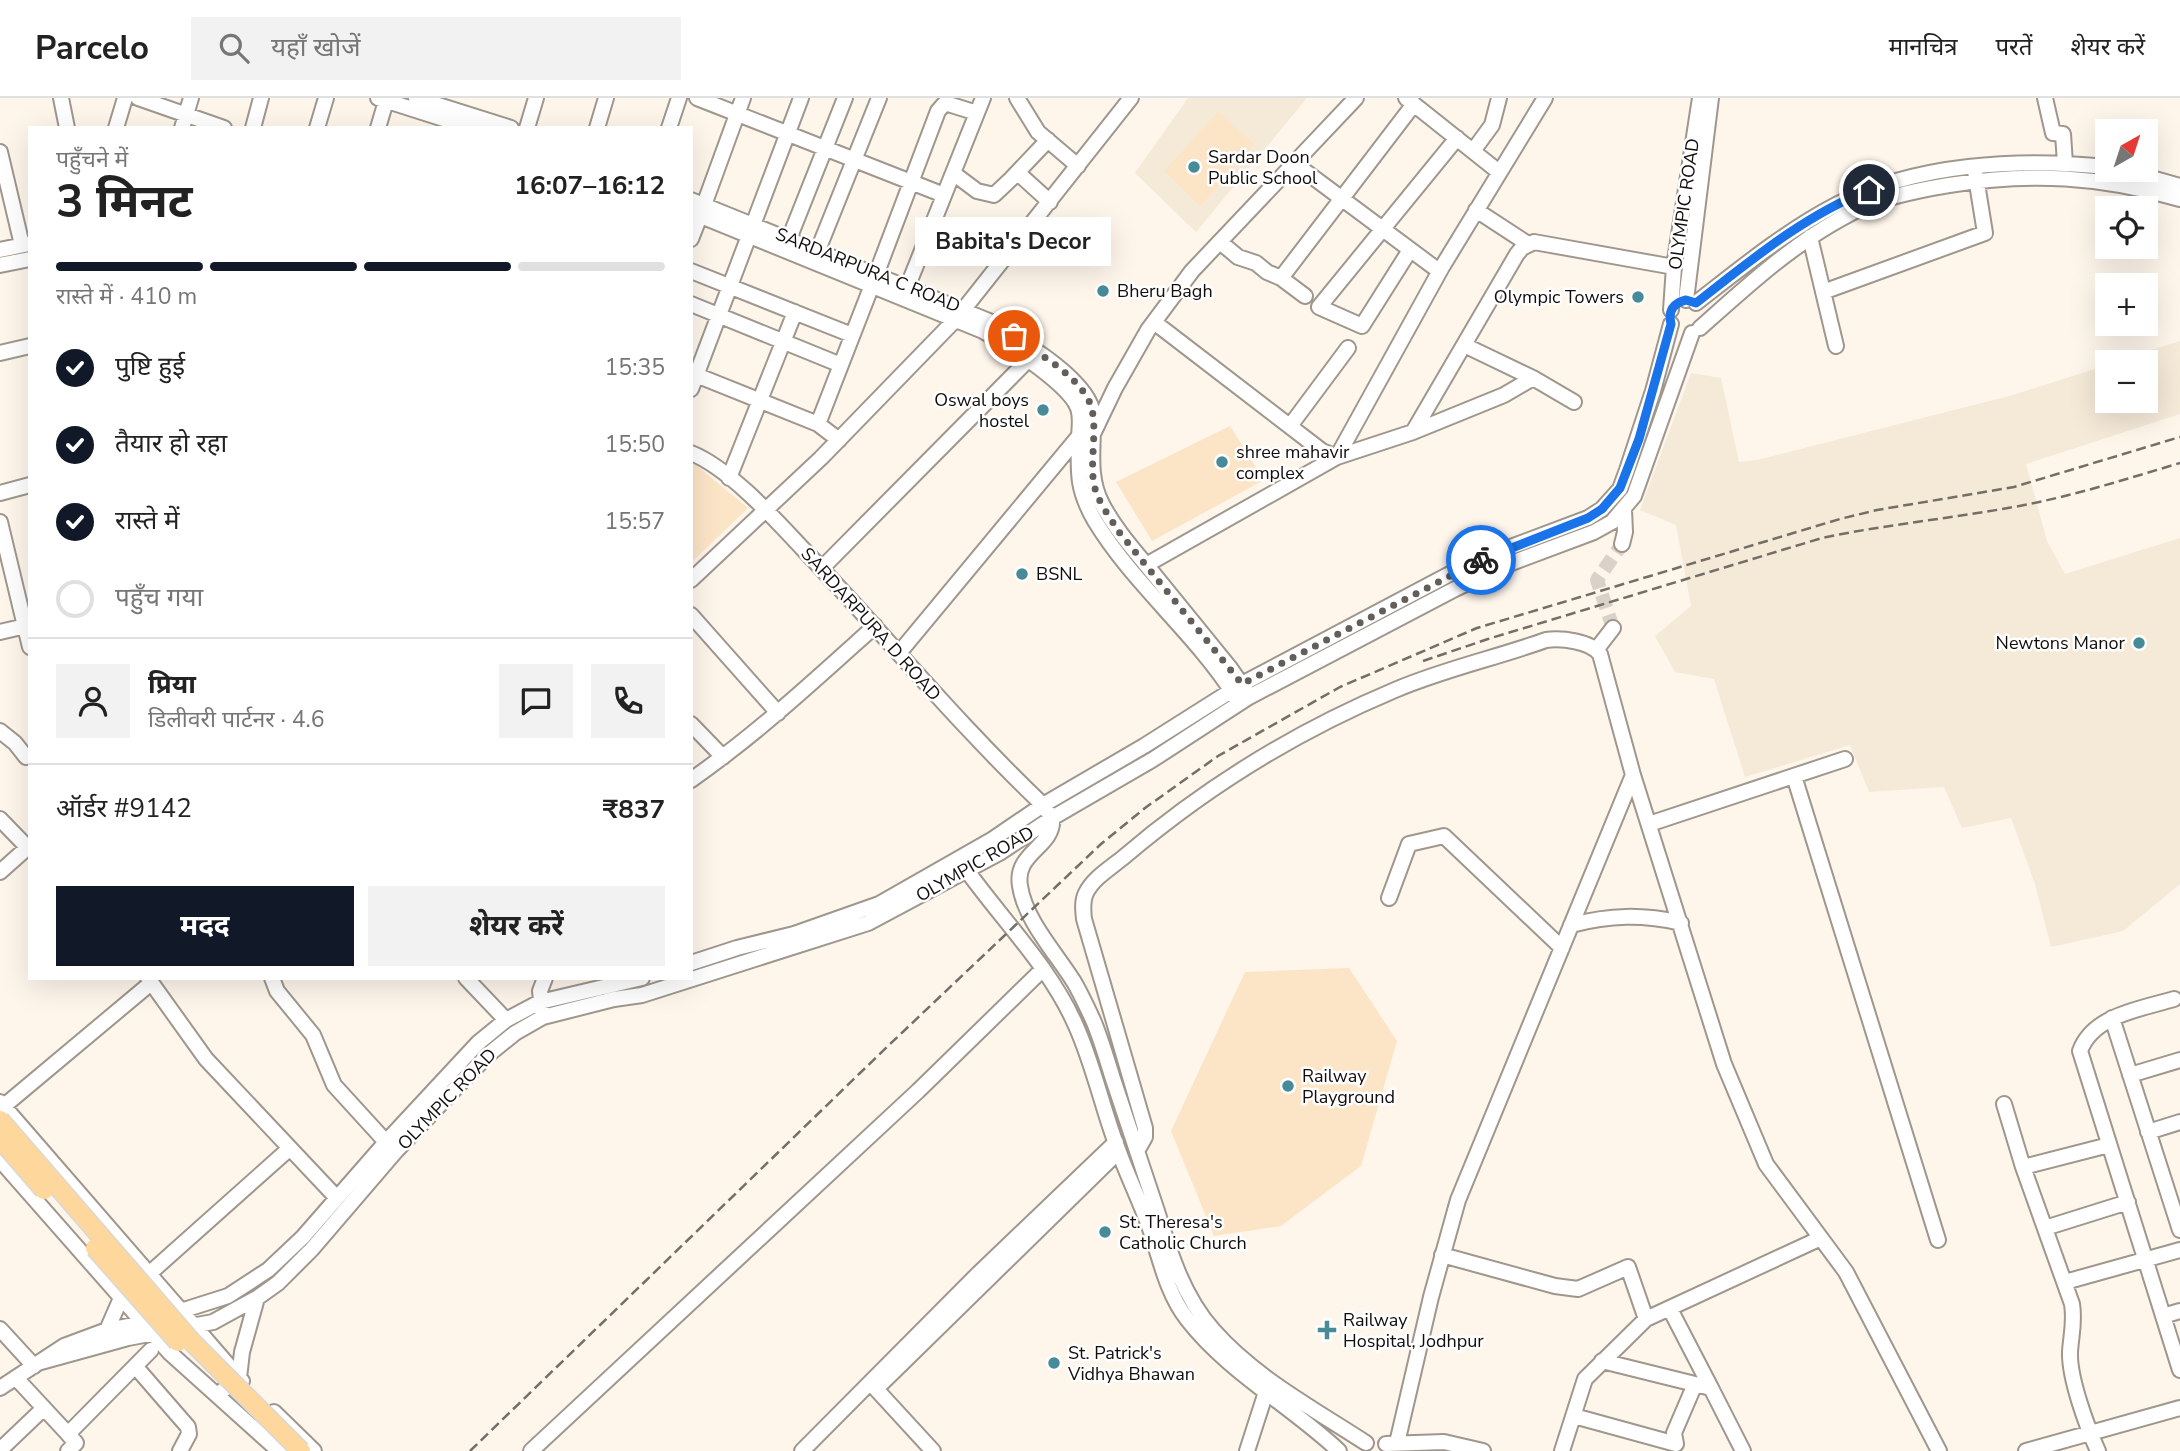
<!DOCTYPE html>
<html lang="hi">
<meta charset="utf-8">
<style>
:root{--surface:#fff;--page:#f2f2f2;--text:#222;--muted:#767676;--line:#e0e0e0;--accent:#111827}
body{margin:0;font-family:"Nunito Sans","Noto Sans Devanagari",sans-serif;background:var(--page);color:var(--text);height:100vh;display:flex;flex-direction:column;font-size:26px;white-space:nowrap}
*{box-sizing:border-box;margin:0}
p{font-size:23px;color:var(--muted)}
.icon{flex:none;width:38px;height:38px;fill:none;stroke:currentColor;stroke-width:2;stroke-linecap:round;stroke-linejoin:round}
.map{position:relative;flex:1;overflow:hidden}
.details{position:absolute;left:28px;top:28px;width:665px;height:854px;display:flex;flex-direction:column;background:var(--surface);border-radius:0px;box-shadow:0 7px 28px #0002}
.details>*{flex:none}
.needle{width:46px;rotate:39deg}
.tools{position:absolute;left:2095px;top:21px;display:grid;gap:14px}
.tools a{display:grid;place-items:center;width:63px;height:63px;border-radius:0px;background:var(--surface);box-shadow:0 7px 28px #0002;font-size:35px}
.pin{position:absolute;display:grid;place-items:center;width:60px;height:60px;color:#fff;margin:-30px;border:4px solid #fff;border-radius:50%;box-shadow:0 2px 7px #0007}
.courier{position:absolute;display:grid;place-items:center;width:70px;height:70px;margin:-35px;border:5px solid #1a73e8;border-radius:50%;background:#fff;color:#222;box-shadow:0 2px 9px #0007}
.bubble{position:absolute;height:49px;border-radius:0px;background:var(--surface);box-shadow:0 7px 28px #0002;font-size:23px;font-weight:700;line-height:49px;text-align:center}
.summary em{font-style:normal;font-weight:700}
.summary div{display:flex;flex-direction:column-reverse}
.summary{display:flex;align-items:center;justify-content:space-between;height:119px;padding:0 28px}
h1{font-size:46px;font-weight:700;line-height:52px}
.bar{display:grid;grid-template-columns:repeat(4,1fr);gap:10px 7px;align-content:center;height:84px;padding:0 28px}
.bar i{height:9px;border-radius:5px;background:var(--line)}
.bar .on{background:var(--accent)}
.bar p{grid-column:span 4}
.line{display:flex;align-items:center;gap:18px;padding:0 28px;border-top:2px solid var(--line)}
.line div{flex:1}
.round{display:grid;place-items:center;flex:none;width:74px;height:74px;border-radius:0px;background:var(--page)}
ol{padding:0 28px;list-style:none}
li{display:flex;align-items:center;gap:21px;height:77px}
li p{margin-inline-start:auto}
li .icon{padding:7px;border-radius:50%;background:var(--accent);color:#fff;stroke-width:4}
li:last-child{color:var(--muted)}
li i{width:38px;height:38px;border:4px solid var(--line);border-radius:50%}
.button{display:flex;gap:14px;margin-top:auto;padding:14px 28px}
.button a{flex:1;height:80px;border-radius:0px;background:var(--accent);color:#fff;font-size:28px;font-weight:700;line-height:80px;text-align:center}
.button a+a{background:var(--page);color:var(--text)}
header{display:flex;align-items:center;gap:42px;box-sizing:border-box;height:98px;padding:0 35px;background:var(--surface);border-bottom:2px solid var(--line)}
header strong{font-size:33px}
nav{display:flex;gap:38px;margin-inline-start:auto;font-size:24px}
.search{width:490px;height:63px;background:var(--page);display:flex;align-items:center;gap:18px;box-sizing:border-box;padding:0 24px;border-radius:0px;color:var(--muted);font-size:26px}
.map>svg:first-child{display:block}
.built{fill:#f5e9d8}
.green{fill:#fce5c7}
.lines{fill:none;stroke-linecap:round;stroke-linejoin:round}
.minor-tunnel{stroke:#dad2c9;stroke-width:14;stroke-dasharray:14 7;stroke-linecap:butt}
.minor-casing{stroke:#9f978e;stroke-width:18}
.minor{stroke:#fff;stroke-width:14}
.rail{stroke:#736e68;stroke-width:2.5;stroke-dasharray:10 5;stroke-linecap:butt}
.major-bridge-casing{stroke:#d9d8d8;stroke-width:21;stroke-linecap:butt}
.major-bridge{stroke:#fed79d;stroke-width:18}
.done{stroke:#635e59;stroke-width:7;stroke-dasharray:0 12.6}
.route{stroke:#1a73e8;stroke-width:9}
.poi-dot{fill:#478b99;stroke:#fff;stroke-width:2.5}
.labels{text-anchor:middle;stroke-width:5;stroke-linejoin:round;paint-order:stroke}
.poi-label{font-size:18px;fill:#100d0a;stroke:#fff;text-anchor:start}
.street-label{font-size:18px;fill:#100d0a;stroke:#fff}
</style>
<header>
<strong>Parcelo</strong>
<div class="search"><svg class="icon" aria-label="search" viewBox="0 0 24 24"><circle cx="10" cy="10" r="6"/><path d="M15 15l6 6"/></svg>यहाँ खोजें</div>
<nav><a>मानचित्र</a><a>परतें</a><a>शेयर करें</a></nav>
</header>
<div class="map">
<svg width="2180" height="1353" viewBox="0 0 2180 1353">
<rect width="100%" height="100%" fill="#fef5eb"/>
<path class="built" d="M1188,0H1307L1196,134L1135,75Z
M2180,243V316L2026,366L2047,443L2065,476L2180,440V786L2123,833L2051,849L2035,786L2011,720L1962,730L1944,689L1869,694L1850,647L1745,679L1714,581L1675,574L1655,538L1691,508L1676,427L1640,412L1691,275L1721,280L1739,364L1757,362L2013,297L2107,267V303H2146V264H2114Z"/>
<path class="green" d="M1218,14L1254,46L1200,109L1164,73Z
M1230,328L1264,382L1152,443L1116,384Z
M691,363L748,410L691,465Z
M1349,870L1397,943L1361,1068L1281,1128L1214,1138L1171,1033L1245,874Z"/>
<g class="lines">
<path class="minor-tunnel" d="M1613,530L1597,482L1622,446"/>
<defs>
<path id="minor" d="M61,0L67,30
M138,0L224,30
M378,0L472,30
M416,0L511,30
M697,0L944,97
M1017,0L1038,34L1078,68
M1406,0L1499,74
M1545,0L1442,169L1337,359L1413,334L1517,156L1522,150L1534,144L1674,169
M2045,0L2053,35L2063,36L2065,65
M116,30L125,0
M182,30L191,0
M253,30L261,0
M317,30L326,0
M378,30L386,3
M527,30L536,0
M597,30L606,0
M669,30L679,0
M1473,53L1492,27L1499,0
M0,54L22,147
M1294,65L1439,173
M2123,72L2180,88
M953,75L977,93L994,97L1011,81L1048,42
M1018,75L1050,104
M691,102L989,223C1017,240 1091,282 1093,317C1094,348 1087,378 1102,406C1115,431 1134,452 1152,474C1178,506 1204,538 1230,570L1246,593
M704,107L743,0
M1476,112L1528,146
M691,114L983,233C1005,245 1075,289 1079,314C1081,323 1079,333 1079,341C1078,375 1077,392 1095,423C1134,487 1195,535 1235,598
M1810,139L1836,248
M691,141L700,118
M789,141L845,0
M1220,144L1238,159L1256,165L1267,174L1281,180L1414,6
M0,152L29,146
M818,152L879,0
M1410,152L1362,228L1319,209L1457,40
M0,167L30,161
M691,173L852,237
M876,177L938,13L945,5L977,15
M1281,180L1305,198
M907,190L983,0
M1823,194L1985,135L1975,73
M1686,202L1711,0
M1696,205C1741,170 1786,133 1836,107C1915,65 2020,60 2107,69
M691,206L841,267
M1671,212L1674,169L1700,0
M1154,224L1322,353L1337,359
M1700,230C1745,190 1789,149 1842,120C1875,101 1912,93 1949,87C2030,74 2101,78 2180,101
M1464,247L1533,280L1574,304
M0,255L30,248
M691,275L818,326L839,342
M691,291L801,0
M818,326L872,187
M1290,328L1348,250
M1413,334L1504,297L1533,280
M691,355C729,370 775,421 803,451C884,536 958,626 1043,707L1052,720C1055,749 1014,754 1020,788C1025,822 1056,855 1074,884C1081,896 1087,909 1093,922C1102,943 1108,966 1115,987C1129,1029 1143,1071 1157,1113C1170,1155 1183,1198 1213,1232C1254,1279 1314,1311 1366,1345
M729,380L795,214
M0,395L30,387
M0,424L30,549
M1622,446L1625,434L1624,412
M1146,467L1337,359
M822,470L1028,262
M691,482L821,360L956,221L1131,0
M691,517L778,615
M0,534L30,527
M1596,552L1613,530
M899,555L1079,338H1092L1115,290L1148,232L1192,173L1356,0
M691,626L723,659
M0,633L15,645L26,659
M1794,678L1938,1142
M691,682C757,636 815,582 875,528
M0,721L30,752
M1649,726L1845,661
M963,767C1000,820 1050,868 1076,928C1094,968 1103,1013 1119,1054C1128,1079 1140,1103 1149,1128C1160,1159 1166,1194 1187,1221C1228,1274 1290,1307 1339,1353
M0,774L27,750
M1389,800L1409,746L1444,738L1562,850
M1571,827C1610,817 1642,816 1681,825
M691,865L737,850L794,836L879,806L993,741L1043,707L1144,648L1242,586L1448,477L1500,453L1588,420L1602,411L1620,391L1627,372L1653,293L1671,226
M148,880L206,961L336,1099
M272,880L277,893L313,937L334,987L386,1044
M466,880L506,922
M2174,901C2141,911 2093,917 2080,953L2180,1272
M542,911L540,893L545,880
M2112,920L2180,1132
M2130,977L2180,962
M0,1004L242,1283
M2004,1006L2023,1069L2072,1206C2075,1224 2071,1237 2070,1254C2069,1280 2087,1329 2098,1353
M4,1008L151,885
M2148,1034L2180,1024
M1137,1053L1145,1039V1030L1084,821C1083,812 1082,803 1086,795C1093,780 1112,769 1125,758C1205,690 1297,633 1395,592C1444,571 1496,560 1546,542C1562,540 1590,543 1600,556L1633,677L1724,966L1766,1066L1846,1174L1939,1353
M0,1062L170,1255L279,1353
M2023,1069L2109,1047
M2045,1130L2128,1104
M1442,1157L1555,1188L1578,1191L1628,1169L1646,1221
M150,1175L289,1051
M2065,1184L2180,1152
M1670,1211L1711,1290
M2163,1218L2180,1213
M0,1231L34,1268
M107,1232L121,1200
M1602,1263L1711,1290L1743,1353
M41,1264L128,1240L213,1224L257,1200L278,1185L312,1151L396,1053L448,998L489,956L515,935L543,919L614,901L642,897L868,825L1001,754L1052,720L1152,662L1249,599L1455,491L1506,467L1594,434L1612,424L1634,398L1692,235
M135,1268L188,1329L189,1336L180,1353
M16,1280L68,1336L151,1252
M882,1285L1118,1054
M0,1290L64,1248L107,1232L143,1225L228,1198L268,1172L303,1139L386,1044L478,945L506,922L540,904L642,880
M876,1291L933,1353
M217,1297L239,1280L242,1254L257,1200
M274,1314L314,1353
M1574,1318L1676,1346L1674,1335L1695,1286
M68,1336L76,1345L68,1353
M1397,1345L1431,1199L1458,1102L1633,677
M1386,1346L1444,1344L1483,1353
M0,1352L44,1310
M531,1353L918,993L1043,871
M802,1353L978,1176L1116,1044
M1247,1353L1266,1294
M1562,1353L1585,1281L1646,1221L1821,1140
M2026,1353L2180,1310"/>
</defs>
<use href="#minor" class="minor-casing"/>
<use href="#minor" class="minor"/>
<path class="rail" d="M1423,563L1488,541L1822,440C1883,427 1946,421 2008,410C2067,400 2123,382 2180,365
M470,1353L889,947L1101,746L1145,710L1218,658L1340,589L1477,530L1840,421L1877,412L2014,389L2180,339"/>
<defs>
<path id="major-bridge" d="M0,1022L193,1245L301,1353
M0,1041L44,1092
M95,1150L178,1244"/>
</defs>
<use href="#major-bridge" class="major-bridge-casing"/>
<use href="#major-bridge" class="major-bridge"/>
</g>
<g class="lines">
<path class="done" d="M1014,238C1038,256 1073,274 1088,301C1100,322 1089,361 1094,386C1097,403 1110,419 1119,434L1242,586L1481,462"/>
<path class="route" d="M1481,462L1588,420L1602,411L1620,390L1639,341L1671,226C1668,213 1673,205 1686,202L1696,205C1750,163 1805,117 1869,92"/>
</g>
<g class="poi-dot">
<circle cx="1194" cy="69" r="7"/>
<circle cx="1103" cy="193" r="7"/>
<circle cx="1638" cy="199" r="7"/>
<circle cx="1043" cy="312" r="7"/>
<circle cx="1222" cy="364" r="7"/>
<circle cx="1022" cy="476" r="7"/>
<circle cx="2139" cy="545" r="7"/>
<circle cx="1288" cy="988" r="7"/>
<circle cx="1105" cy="1134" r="7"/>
<path d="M1323.5 1221.5h7v7h7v7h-7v7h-7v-7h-7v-7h7z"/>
<circle cx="1054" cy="1265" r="7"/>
</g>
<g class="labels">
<g class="poi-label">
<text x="1208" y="65">Sardar Doon<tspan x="1208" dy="21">Public School</tspan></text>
<text x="1117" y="199">Bheru Bagh</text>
<text x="1624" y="205" text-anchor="end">Olympic Towers</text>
<text x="1029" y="308" text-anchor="end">Oswal boys<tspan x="1029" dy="21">hostel</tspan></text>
<text x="1236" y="360">shree mahavir<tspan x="1236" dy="21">complex</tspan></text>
<text x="1036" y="482">BSNL</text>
<text x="2125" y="551" text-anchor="end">Newtons Manor</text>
<text x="1302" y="984">Railway<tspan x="1302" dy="21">Playground</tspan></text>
<text x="1119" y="1130">St. Theresa's<tspan x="1119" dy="21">Catholic Church</tspan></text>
<text x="1343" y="1228">Railway<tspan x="1343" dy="21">Hospital, Jodhpur</tspan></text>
<text x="1068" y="1261">St. Patrick's<tspan x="1068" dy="21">Vidhya Bhawan</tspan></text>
</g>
<g class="street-label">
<text transform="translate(1684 106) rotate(-82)" y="6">OLYMPIC ROAD</text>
<text transform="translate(868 172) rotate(22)" y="6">SARDARPURA C ROAD</text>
<text transform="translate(871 526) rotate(48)" y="6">SARDARPURA D ROAD</text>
<text transform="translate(975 766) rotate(-30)" y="6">OLYMPIC ROAD</text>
<text transform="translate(447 1001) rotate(-46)" y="6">OLYMPIC ROAD</text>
</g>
</g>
</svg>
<div class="tools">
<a><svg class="needle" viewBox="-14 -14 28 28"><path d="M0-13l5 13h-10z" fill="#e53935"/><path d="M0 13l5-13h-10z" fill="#767676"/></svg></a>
<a><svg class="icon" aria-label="locate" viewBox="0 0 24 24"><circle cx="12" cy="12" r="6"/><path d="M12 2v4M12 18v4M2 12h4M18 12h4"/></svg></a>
<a>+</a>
<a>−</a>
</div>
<div class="pin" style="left:1014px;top:238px;background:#ea580c"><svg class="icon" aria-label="bag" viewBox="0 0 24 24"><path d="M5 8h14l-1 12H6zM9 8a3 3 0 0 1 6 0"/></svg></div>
<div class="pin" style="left:1869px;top:92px;background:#1f2937"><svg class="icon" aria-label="home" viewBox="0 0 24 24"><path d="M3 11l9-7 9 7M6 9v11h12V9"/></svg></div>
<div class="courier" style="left:1481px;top:462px"><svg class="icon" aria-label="bike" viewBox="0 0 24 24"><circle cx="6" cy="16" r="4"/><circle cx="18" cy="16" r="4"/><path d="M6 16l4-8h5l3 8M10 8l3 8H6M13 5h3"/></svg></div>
<div class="bubble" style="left:915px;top:119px;width:196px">Babita's Decor</div>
<section class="details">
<div class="summary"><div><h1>3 मिनट</h1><p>पहुँचने में</p></div><em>16:07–16:12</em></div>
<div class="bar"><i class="on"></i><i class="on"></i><i class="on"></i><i></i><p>रास्ते में · 410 m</p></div>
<ol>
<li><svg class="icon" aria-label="check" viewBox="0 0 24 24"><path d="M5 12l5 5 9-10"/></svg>पुष्टि हुई<p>15:35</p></li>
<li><svg class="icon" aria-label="check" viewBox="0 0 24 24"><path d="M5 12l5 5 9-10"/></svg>तैयार हो रहा<p>15:50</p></li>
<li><svg class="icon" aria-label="check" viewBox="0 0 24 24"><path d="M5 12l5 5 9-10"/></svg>रास्ते में<p>15:57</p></li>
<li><i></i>पहुँच गया</li>
</ol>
<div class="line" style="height:126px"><a class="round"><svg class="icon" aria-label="person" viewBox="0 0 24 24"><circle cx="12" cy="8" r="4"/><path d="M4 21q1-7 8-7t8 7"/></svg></a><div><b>प्रिया</b><p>डिलीवरी पार्टनर · 4.6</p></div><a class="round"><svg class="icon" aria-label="chat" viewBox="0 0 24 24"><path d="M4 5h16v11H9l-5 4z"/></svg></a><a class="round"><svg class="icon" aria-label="phone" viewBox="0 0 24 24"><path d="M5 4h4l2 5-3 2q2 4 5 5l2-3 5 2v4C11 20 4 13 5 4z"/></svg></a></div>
<div class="line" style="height:91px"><div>ऑर्डर #9142</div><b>₹837</b></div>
<div class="button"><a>मदद</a><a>शेयर करें</a></div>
</section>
</div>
